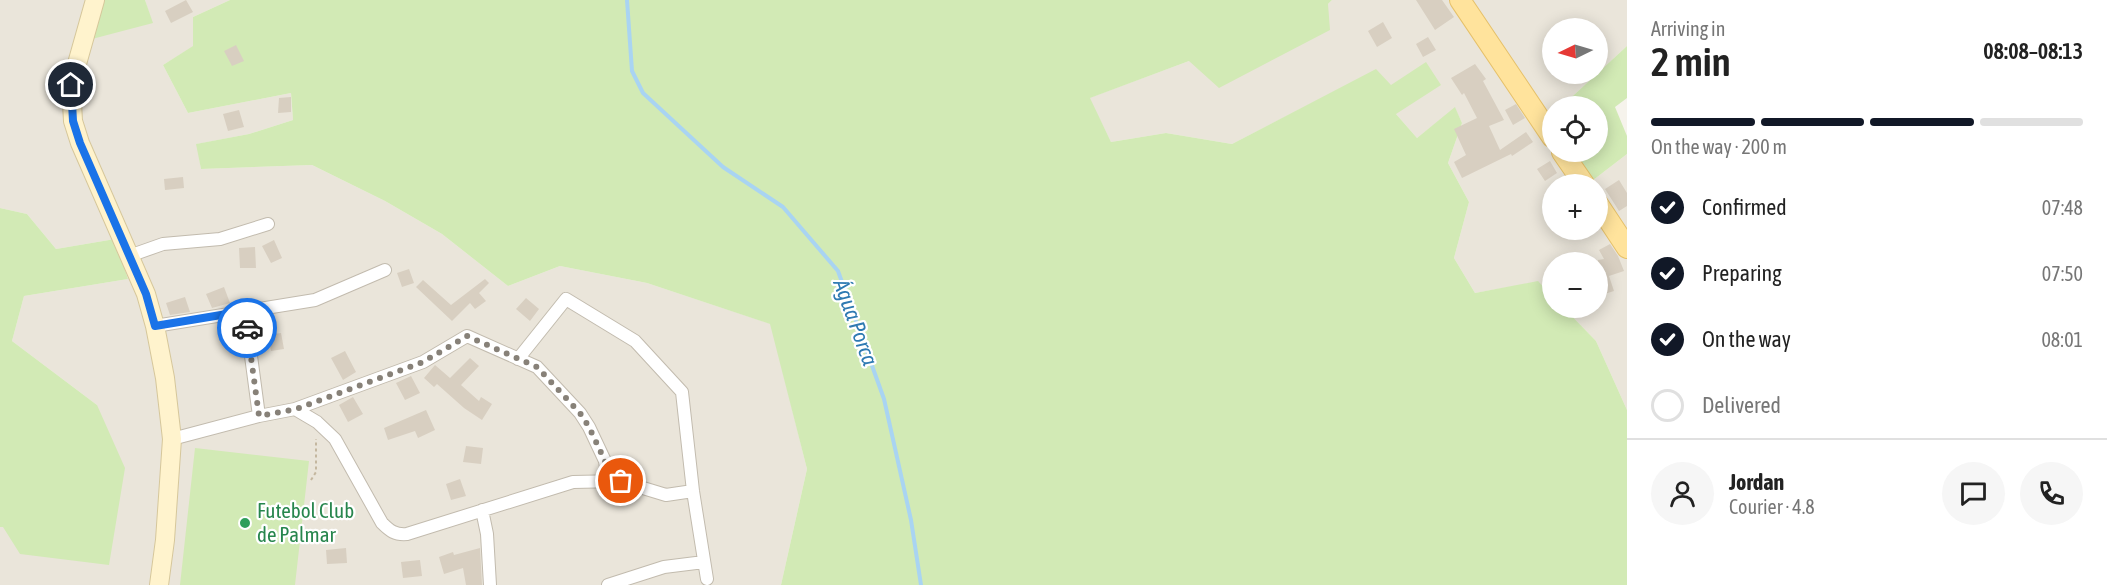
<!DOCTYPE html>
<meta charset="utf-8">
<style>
:root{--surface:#fff;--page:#f6f6f6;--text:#222;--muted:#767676;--line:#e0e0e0;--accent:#111827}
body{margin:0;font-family:"Asap Condensed",sans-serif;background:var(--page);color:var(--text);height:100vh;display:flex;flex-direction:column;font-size:22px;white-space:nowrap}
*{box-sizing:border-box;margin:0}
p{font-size:20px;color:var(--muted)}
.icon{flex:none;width:33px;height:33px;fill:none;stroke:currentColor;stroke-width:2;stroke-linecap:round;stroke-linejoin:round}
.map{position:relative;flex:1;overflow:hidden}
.side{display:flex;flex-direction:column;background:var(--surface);width:480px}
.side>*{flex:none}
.needle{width:39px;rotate:265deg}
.buttons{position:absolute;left:1542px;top:18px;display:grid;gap:12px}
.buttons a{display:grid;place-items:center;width:66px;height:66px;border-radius:50%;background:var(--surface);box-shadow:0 3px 15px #0003;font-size:30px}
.pin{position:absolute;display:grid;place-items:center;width:51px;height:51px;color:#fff;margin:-26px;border:3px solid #fff;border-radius:50%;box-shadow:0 2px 6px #0007}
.courier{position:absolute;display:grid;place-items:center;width:60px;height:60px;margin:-30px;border:4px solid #1a73e8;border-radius:50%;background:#fff;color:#222;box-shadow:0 2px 8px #0007}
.overview em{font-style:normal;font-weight:600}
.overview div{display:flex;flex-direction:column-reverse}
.overview{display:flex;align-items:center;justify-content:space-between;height:102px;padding:0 24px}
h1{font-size:39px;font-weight:600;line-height:45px}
.bar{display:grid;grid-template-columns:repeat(4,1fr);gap:9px 6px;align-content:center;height:72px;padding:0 24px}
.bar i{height:8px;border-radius:4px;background:var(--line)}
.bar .current{background:var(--accent)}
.bar p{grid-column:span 4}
.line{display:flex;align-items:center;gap:15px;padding:0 24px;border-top:2px solid var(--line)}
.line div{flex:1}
.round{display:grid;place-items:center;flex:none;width:63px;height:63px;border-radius:32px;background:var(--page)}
ol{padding:0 24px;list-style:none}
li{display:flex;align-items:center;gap:18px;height:66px}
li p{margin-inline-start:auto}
li .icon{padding:6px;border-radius:50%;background:var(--accent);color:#fff;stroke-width:4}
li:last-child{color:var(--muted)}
li i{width:33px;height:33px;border:3px solid var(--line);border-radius:50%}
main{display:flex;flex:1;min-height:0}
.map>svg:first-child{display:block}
.residential{fill:#eae5da;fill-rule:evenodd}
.green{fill:#d2eab5}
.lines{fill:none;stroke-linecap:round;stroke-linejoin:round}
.stream{stroke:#a9d4f2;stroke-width:4}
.building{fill:#d8cfc1}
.street-casing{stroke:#c2bbae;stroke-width:14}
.secondary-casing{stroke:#d6c79b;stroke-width:20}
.primary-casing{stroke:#e6c16a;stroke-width:22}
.path{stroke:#c4b79f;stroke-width:2;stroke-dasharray:3 3;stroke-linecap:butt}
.street{stroke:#fff;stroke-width:12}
.secondary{stroke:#fff3cd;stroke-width:18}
.primary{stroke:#ffe39c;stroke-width:20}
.done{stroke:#878178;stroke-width:6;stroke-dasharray:0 10.8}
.route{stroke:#1a73e8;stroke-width:8}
.leisure-dot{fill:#2e9e5b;stroke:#fff;stroke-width:2}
.labels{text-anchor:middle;stroke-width:4.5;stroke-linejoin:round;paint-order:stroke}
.leisure-label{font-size:21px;fill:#27864d;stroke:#fff;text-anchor:start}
.water-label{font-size:22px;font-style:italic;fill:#2e7ab2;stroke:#fff}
</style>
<main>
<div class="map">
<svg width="1627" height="585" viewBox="0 0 1627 585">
<rect width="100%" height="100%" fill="#f6f3ec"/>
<path class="residential" d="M0,0H103L152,23L145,0H230L193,17L194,46L163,65L188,113L291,93L293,120L249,134L197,144L201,169L312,165L385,201L442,234L508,286L560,266L647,283L771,324L807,469L781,585H0V527H3L97,405L12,341L24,296L128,279L115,239L56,249L27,214L0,208Z
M1332,0H1627V46L1562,106H1552V116L1538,130L1576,184H1552V230H1598V184H1588L1627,154V410L1596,341L1564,308H1598V262H1552V296L1538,282L1475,293L1454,258L1469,202L1448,163L1462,123L1455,108L1417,138L1396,114L1391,86L1376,70L1232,144L1166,133L1111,142L1089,98L1189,61L1328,4ZM1552,28H1598V74H1552Z"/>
<path class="green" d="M103,0H145L153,23L92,39Z
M230,0H1332L1328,4L1330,30L1219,88L1189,61L1090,98L1111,142L1166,133L1232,144L1376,69L1391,85L1426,62L1441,85L1396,114L1417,138L1455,107L1462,123L1448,163L1469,202L1454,258L1475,293L1538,281L1552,296V308H1564L1596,341L1627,410V585H781L807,469L770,324L647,283L560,266L508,286L442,234L385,201L312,165L201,169L196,144L249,134L293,120L291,93L188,113L163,65L193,46V17Z
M1627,46V98L1615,107L1627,136V154L1588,184L1553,152H1598V106H1562Z
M0,208L27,214L56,249L115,239L128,279L24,296L12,341L97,405L125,468L109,565L20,554L3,527H0Z
M195,448L309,461L295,585H180Z"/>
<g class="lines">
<path class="stream" d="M627,0L632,71L643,93L723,167L783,207L838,271L884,399L911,520L921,585"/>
</g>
<path class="building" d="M186,0L193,12L171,23L165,11Z
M1416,0H1442L1454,17L1435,30Z
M1383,22L1392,38L1377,47L1368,31Z
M1428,37L1436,50L1423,57L1416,44Z
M236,45L244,61L232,66L224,51Z
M1475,64L1486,79L1483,81L1504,120L1489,126L1500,150L1526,132L1533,142L1512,156L1511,154L1462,178L1454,162L1466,155L1454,129L1477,118L1464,93L1462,95L1451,78Z
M291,97V112L278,113L279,98Z
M1516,104L1525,118L1513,125L1505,110Z
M239,110L244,127L228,131L223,114Z
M1550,161L1557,173L1545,181L1537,169Z
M183,177L184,188L165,190L164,179Z
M1619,180L1627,193V206L1619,211L1605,189Z
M274,240L282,258L271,263L262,246Z
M1610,244L1618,256L1624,271L1609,276L1614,291L1598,296V260L1604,259L1599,250Z
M255,247L256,268H240L239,248Z
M409,269L414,283L402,287L397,273Z
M485,279L489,283L479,293L486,301L475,309L470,303L452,321L416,287L423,280L451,305Z
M224,287L230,303L212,308L206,294Z
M185,297L190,312L170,315L166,303Z
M526,298L539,309L530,321L516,309Z
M281,333L284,349L271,351L268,335Z
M345,351L356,372L343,380L331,358Z
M470,358L479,366L461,385L479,401L481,397L492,404L482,420L464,408L437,384L434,387L424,378L435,365L450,378Z
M411,376L420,393L405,400L396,383Z
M353,397L363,414L348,422L339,405Z
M426,410L435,430L418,438L415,431L388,440L384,428Z
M466,446L483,448L481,464L463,462Z
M460,479L466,496L451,500L446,484Z
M346,548L347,563L327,564L326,550Z
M480,548L482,585H466L463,568L444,574L439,557L453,552L454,555Z
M420,560L422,576L403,578L401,562Z"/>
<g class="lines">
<defs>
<path id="street" d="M129,256L163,244L220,239L268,224
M245,311L259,416
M155,326L315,300L385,270
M518,359L566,299L635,341L682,392L693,491L707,579
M295,409L317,422L335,439L382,523C390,531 395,535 407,534L573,482L620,481L666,495L693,491
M172,439L259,416L295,409L423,362L467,336L537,367L580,413L589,427L605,461L608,481
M482,510L487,534L490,585
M608,585L664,567L704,562"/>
<path id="secondary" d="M95,0L71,85L73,121L80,143L146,294L155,326L165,378L172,439L165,540L159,585"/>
<path id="primary" d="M1460,0L1552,137
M1562,152L1584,184
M1598,204L1627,248"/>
</defs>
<use href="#street" class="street-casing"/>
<use href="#secondary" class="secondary-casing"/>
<use href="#primary" class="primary-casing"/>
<path class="path" d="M311,480L316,472V439"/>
<use href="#street" class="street"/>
<use href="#secondary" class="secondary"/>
<use href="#primary" class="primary"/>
</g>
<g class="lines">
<path class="done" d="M247,328L259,416L296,409L423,362L467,336L537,367L580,413L589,427L605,461L608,481H621"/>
<path class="route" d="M71,85L73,121L80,143L146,294L155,326L245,311L247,328"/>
</g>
<circle class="leisure-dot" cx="245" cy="523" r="6"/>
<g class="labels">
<g class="leisure-label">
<text x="257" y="518">Futebol Club<tspan x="257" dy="24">de Palmar</tspan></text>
</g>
<g class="water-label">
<text transform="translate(856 322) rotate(70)" y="8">Água Porca</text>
</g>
</g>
</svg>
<div class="buttons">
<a><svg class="needle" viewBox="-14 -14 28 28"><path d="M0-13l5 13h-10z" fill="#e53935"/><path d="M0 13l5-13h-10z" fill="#767676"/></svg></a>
<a><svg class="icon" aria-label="locate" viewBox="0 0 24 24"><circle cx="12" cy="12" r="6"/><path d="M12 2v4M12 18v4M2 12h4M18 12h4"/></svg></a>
<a>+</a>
<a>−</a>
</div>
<div class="pin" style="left:621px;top:481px;background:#ea580c"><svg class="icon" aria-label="bag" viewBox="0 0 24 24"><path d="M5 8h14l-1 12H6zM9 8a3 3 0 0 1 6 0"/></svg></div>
<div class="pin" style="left:71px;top:85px;background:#1f2937"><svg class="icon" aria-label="home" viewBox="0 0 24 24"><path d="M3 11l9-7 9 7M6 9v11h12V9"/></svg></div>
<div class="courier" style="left:247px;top:328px"><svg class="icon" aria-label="car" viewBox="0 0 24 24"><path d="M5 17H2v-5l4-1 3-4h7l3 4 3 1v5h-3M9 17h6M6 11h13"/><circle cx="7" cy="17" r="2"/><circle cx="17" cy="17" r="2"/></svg></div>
</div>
<section class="side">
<div class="overview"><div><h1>2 min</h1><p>Arriving in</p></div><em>08:08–08:13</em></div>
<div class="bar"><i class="current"></i><i class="current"></i><i class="current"></i><i></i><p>On the way · 200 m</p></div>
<ol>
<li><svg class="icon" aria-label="check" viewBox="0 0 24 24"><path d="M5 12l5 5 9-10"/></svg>Confirmed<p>07:48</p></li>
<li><svg class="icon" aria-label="check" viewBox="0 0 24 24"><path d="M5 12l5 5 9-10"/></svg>Preparing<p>07:50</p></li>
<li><svg class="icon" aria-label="check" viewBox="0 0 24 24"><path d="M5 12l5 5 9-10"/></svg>On the way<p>08:01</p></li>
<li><i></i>Delivered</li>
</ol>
<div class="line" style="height:108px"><a class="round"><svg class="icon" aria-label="person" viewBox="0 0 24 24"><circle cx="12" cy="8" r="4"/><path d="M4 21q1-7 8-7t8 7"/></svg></a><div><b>Jordan</b><p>Courier · 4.8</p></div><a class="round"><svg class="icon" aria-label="chat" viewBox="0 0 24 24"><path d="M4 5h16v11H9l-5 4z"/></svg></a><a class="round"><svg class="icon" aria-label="phone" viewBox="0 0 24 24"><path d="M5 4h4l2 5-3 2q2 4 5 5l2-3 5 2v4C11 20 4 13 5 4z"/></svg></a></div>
</section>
</main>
